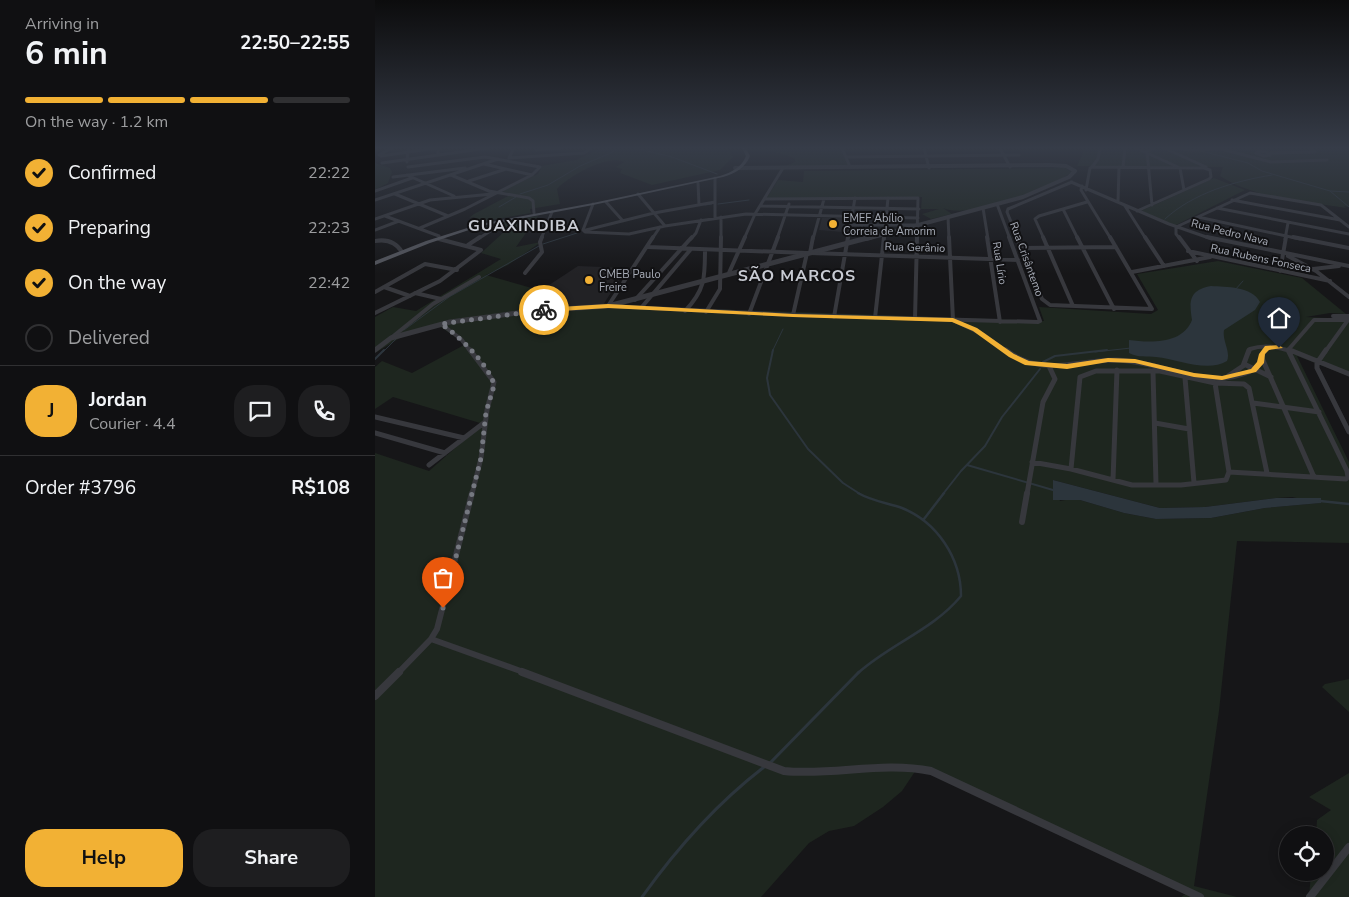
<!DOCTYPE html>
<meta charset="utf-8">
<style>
:root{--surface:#101012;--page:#1e1e20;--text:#f1f3f6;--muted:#9c9d9f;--line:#303032;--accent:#f2b134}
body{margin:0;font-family:"Nunito Sans",sans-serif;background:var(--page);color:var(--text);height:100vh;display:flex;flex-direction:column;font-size:19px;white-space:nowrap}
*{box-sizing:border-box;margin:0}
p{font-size:16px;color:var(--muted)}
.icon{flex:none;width:28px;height:28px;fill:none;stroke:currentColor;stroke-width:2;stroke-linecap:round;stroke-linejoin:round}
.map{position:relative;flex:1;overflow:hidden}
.sheet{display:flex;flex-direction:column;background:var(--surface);width:375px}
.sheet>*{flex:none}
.controls{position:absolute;left:904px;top:826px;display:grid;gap:10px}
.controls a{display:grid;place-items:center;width:55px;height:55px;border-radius:50%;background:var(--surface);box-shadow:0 2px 12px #0003,0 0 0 1px var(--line);font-size:25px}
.pin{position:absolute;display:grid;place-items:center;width:42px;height:42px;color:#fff;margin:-51px -21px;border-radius:50% 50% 50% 0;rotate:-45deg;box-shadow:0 0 5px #0007}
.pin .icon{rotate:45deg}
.courier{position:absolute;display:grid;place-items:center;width:50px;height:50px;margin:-25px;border:4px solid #f2b134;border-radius:50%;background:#fff;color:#222;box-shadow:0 1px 6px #0007}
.headline em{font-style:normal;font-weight:700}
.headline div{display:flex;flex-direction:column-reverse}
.headline{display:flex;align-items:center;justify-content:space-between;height:85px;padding:0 25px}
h1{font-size:32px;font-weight:700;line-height:38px}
.bar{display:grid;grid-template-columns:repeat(4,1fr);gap:8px 5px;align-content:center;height:60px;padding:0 25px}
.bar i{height:6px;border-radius:4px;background:var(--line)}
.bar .current{background:var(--accent)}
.bar p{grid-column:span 4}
.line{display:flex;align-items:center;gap:12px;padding:0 25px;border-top:1px solid var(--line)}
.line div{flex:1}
.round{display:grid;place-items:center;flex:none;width:52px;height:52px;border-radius:20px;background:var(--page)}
ol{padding:0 25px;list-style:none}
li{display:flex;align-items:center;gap:15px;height:55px}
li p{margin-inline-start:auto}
li .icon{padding:5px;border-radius:50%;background:var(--accent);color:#111;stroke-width:4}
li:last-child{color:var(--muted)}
li i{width:28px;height:28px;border:2px solid var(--line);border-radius:50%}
.action{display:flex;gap:10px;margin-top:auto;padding:10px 25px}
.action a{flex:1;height:58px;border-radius:20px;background:var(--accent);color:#111;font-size:20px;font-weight:700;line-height:58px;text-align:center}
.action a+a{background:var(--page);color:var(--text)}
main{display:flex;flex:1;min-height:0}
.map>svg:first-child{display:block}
.built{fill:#222225}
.green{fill:#1e261f;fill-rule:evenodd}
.water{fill:#2c353c}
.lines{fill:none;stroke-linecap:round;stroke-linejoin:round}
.stream-far3{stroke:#2c353c;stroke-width:1}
.stream-far2{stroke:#2c353c;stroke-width:2}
.stream-far1{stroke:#2c353c;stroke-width:2.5}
.stream{stroke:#2c353c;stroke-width:3}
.minor-far4{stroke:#37383d;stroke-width:3}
.minor-far3{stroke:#37383d;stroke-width:4}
.minor-far2{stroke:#37383d;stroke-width:5}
.minor-far1{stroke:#37383d;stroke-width:6}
.minor{stroke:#37383d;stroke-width:8}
.tertiary-far1{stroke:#37383d;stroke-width:4}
.tertiary{stroke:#37383d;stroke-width:5}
.primary{fill:#53555c;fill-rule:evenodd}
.route{fill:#f2b134}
.done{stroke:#757880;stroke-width:5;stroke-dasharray:0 9}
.poi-dot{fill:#f2b134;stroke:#111113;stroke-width:2}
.labels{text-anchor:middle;stroke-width:4;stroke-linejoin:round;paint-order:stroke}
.far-poi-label{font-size:11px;fill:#a8adb8;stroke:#111113;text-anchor:start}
.far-street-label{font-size:11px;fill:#a8adb8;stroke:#111113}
.far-district-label{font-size:16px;font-weight:bold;letter-spacing:1px;fill:#c9ccd4;stroke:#111113}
</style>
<main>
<section class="sheet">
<div class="headline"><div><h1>6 min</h1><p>Arriving in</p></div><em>22:50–22:55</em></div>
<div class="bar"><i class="current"></i><i class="current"></i><i class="current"></i><i></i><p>On the way · 1.2 km</p></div>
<ol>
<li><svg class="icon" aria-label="check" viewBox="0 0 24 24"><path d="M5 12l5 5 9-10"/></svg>Confirmed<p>22:22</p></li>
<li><svg class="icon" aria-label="check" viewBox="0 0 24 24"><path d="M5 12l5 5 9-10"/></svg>Preparing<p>22:23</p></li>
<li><svg class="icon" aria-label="check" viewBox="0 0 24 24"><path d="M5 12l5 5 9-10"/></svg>On the way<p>22:42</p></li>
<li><i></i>Delivered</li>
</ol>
<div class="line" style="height:90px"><b class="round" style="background:var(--accent);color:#111">J</b><div><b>Jordan</b><p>Courier · 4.4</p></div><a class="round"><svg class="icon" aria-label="chat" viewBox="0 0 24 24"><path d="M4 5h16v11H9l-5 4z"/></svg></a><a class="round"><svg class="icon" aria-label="phone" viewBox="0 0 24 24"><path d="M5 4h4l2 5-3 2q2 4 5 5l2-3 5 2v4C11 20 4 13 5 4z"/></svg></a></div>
<div class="line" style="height:65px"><div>Order #3796</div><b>R$108</b></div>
<div class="action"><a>Help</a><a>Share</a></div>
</section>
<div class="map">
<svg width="974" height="897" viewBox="0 0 974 897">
<rect width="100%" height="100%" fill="#161618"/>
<path class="built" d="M447,218H471L468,232L444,230Z
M203,266L252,268L228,305L159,308L165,291Z"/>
<path class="green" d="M226,148H353L358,157L345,170L277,185L245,173L247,169L241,167L249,162C233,154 194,176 182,189L185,204L155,209L156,213L105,222L99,217L94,218L99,214L137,194L126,191L163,174L167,166L201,160Z
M370,148H467L476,169H404L420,162V159C407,152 386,148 371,151Z
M710,148H974V207L969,206L971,208C929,201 881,199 845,176L848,167L702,166Z
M0,163L15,168L17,172L13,183L0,190Z
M690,168L697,172C675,189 593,220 568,208L577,214L556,219L547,214L564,209H546L547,197L391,199L403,180L428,182L429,171Z
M839,178L870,190L799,226L766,211Z
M163,216L141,247L166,242L133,265L111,275L167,291L163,308L226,305L669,321L664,307L776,314L783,310L762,274L843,261L927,278L971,314L955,313L931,317L974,319V376L922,356L974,462V543L862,541L844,711L819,886L862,897H806L811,894L543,767L527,791L508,807L479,826L454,831L434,843L386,897H0V453L54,471L103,428L105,423L18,397L0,409V367L7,361L37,373L91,344L61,324L25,338L0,353V317L18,307L41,311L126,259L106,253L130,231L124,222ZM678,480L785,508L830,507L901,498L917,497L945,503L890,508L836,518L781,519L749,513L705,500L696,499L685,501Z
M974,679V712L947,687L950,684Z
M974,773V897H934L936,873L950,872V835H941L942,820L956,810L934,797Z"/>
<path class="water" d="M836,286C851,287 877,286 885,302L880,310L849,330C847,341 856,352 852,361C832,373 803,359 781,357C772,356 763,358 754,353V340C776,343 808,344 817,320C814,301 814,290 836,286Z
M678,480L785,508L830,507L901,498H946V503L890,508L836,518L781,519L749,513L705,500H678Z"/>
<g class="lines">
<path class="stream-far3" d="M260,148L297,157L342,174
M826,151L873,163L887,171L955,191L974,192
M955,191L974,207
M145,194L173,185L205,166L238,152L241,148
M343,204L374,200
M330,205L337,204
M124,207L141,197
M790,219C818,193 860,181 897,175
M168,244L202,233
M860,290L868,281
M29,330L74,297L164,246
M8,352L21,339
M397,352L408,329
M720,352L756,348"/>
<path class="stream-far2" d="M398,350L392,378L395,395L433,449L468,483L485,494
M0,359L9,350
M668,362L680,356L732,350
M592,465L678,490
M568,494L586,471L610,446L627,417L665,369"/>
<path class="stream-far1" d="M945,501L974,504
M549,519L569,493
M483,673C515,644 558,630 586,596C586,558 562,522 527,508C512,503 497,501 483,493"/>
<path class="stream" d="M395,763L484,672
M267,897C302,848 341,804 389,767"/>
<path class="minor-far4" d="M467,148L475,167
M549,148L554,168
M625,148L635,167
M761,148L805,168L809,190
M789,148L831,167
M794,148L817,150L846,149L896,162L952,160
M871,148H875
M161,150L185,148
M883,151L891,152L895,155L889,156L881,153Z
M895,153L940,152L934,148
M4,155L17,148
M6,156L61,148L63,149V155
M471,157L644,155
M134,158L209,153L216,148
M134,158L139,148
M32,162L33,148
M7,163L113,148
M109,164L157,175
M33,167L110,157L165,167L157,175L90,209L45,228
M717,167L723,159L725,148
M748,167L750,148
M32,175L79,196
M76,175L114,191L154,198L158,201L159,213
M18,177L90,168
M340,178V218
M94,181L131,169
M696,182L794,224L837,239
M323,183L324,205
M707,186L706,190L736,239
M711,190L715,168L717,167L829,168L835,170L836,177L834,179L762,211
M0,191L37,178
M20,194L73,216
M263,194L290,226
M389,199L543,198L542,239
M0,200L123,159
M857,200L965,220
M231,202L248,221
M743,202L744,167
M218,204L208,230L210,232L254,234L290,226L371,214L543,218
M622,204L635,239
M777,205L772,151L779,148
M385,206L544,209
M750,206L771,239
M608,208L613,239
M842,208L974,234
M688,209L703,239
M10,216L64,236
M573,217L574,239
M823,217L925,239
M0,219L55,200L117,194
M475,225H542
M801,227L875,193L946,205L974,227
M801,228V234L805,239
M0,230L24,221
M211,230L279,213L340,202
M103,239L120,228
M166,239L177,212
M277,239L285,227
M316,239L321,233L326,220
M346,239V217
M369,239L380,214L408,168
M402,239L414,204
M438,239L449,199
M473,239L480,198
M509,239L513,198
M643,239L632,212L633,209L697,182
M669,239L660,219L664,216L712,202
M910,239L913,223"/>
<path class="minor-far3" d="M278,237L233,306L418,315L663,322L665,321L634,237
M438,237L435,253L643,260
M574,237L578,320L609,335L632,352
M612,237L625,322
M642,237L667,299L675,305L777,309L735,237
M668,237L698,306
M702,237L739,309
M770,237L789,266
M804,237L822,261
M832,237L974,266
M918,237L974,248
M0,241C11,239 21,242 27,252
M93,245L105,237
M273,247L432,253L418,315
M646,248L741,247
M813,251L955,281
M913,256L941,271L974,297
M938,269L964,266
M905,271L911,237
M757,272L835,257
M150,273L167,252L165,242L167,237
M353,275L370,237
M9,287L35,296
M0,292L50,264L82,270
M40,293L66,299
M260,300L317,237
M266,308L316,249
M310,311C330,290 330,278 330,250
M331,312L345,289L346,237
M0,313L65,281L106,250L64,239
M374,314L403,237
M958,316H974
M459,317L473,237
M500,318L509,237
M540,319L542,237
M66,324L86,339L96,352
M16,338L58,304L104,277
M874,352L875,349C890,344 903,347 918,352
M889,352L892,348L898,347
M914,352L913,350L939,320H974
M950,352L973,320"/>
<path class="minor-far2" d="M95,350L119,382L112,410L106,458L97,494
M631,350C668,378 700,360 741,360C778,361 814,380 850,378C860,377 878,373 884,364C887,360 886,355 890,350
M915,350L974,374
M951,350L942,363V368L974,432
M887,358L939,477
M869,364L896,377
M778,372L781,484
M853,376L868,366L874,350
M810,378L819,483
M878,403L944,412
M0,417L89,438
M780,423L814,429
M0,433L70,453
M657,462L696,469L757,485H806L851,480L854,472L840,383
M54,465L110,422
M696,469L705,377L721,371H785L840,383L869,384L874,388L892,473
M854,472L971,479L973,477L972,471L913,350
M738,480L742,370
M652,494L668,402L680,379L674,366"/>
<path class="minor-far1" d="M647,522L652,493
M56,639L151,673
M23,673L56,639L62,629L97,493"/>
<path class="minor" d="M147,672L409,771C458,776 507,761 556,771L825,897
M0,696L24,672
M935,897L974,847"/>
<path class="tertiary-far1" d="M360,168L674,165L691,166L700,171L694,177L648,197L491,239"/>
<path class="tertiary" d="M0,350L16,338L75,322L157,311L233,306L496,237"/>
<path class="primary" d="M367,148H371L375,156C370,168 361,173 348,177L218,205L106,226L55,243L0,265V261L51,241L105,224L218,203L345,176C357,172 366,168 371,156Z"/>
</g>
<linearGradient id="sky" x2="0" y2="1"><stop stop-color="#0c0c0d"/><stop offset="0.54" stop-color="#363c48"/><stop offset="1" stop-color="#363c48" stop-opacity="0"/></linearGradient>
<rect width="974" height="274" fill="url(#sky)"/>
<path class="route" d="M233,304L418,314L578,318L602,328L639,354L654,361L692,364L733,358L760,359L819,373L847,376L876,369L882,362L884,354L890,346L904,345L908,348L894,350L890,354L889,363L881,372L847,380L819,377L760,363L733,362L692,369L650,365L634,357L598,331L577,322L418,317L233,308L169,312L166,310L169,308Z"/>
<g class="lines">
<path class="done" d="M68,608L106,458L111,412L119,386C116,366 82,334 66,324L169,310"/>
</g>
<g class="poi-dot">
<circle cx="458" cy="224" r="5"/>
<circle cx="214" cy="280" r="5"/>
</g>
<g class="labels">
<g class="far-poi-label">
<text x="468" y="222">EMEF Abílio<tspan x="468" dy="13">Correia de Amorim</tspan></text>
<text x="224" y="278">CMEB Paulo<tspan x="224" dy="13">Freire</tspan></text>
</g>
<g class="far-street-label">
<text transform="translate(855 232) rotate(14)" y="4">Rua Pedro Nava</text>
<text transform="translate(540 247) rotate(2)" y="4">Rua Gerânio</text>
<text transform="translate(886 258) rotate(12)" y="4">Rua Rubens Fonseca</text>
<text transform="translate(652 259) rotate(70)" y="4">Rua Crisântemo</text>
<text transform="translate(625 263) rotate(81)" y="4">Rua Lírio</text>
</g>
<g class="far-district-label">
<text x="149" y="231">GUAXINDIBA</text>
<text x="422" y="281">SÃO MARCOS</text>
</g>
</g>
</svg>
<div class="controls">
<a><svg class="icon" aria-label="locate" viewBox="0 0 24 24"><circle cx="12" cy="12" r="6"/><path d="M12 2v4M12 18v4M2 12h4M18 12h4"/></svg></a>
</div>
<div class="pin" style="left:68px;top:608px;background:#ea580c"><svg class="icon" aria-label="bag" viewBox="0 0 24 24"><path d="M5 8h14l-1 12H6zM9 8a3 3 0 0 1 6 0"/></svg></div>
<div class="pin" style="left:904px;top:348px;background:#1f2937"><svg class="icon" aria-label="home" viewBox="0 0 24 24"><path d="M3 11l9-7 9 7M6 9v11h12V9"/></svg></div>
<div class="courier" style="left:169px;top:310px"><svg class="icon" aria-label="bike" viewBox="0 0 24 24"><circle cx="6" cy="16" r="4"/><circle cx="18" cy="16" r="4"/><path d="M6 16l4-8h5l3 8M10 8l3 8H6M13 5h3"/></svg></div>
</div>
</main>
